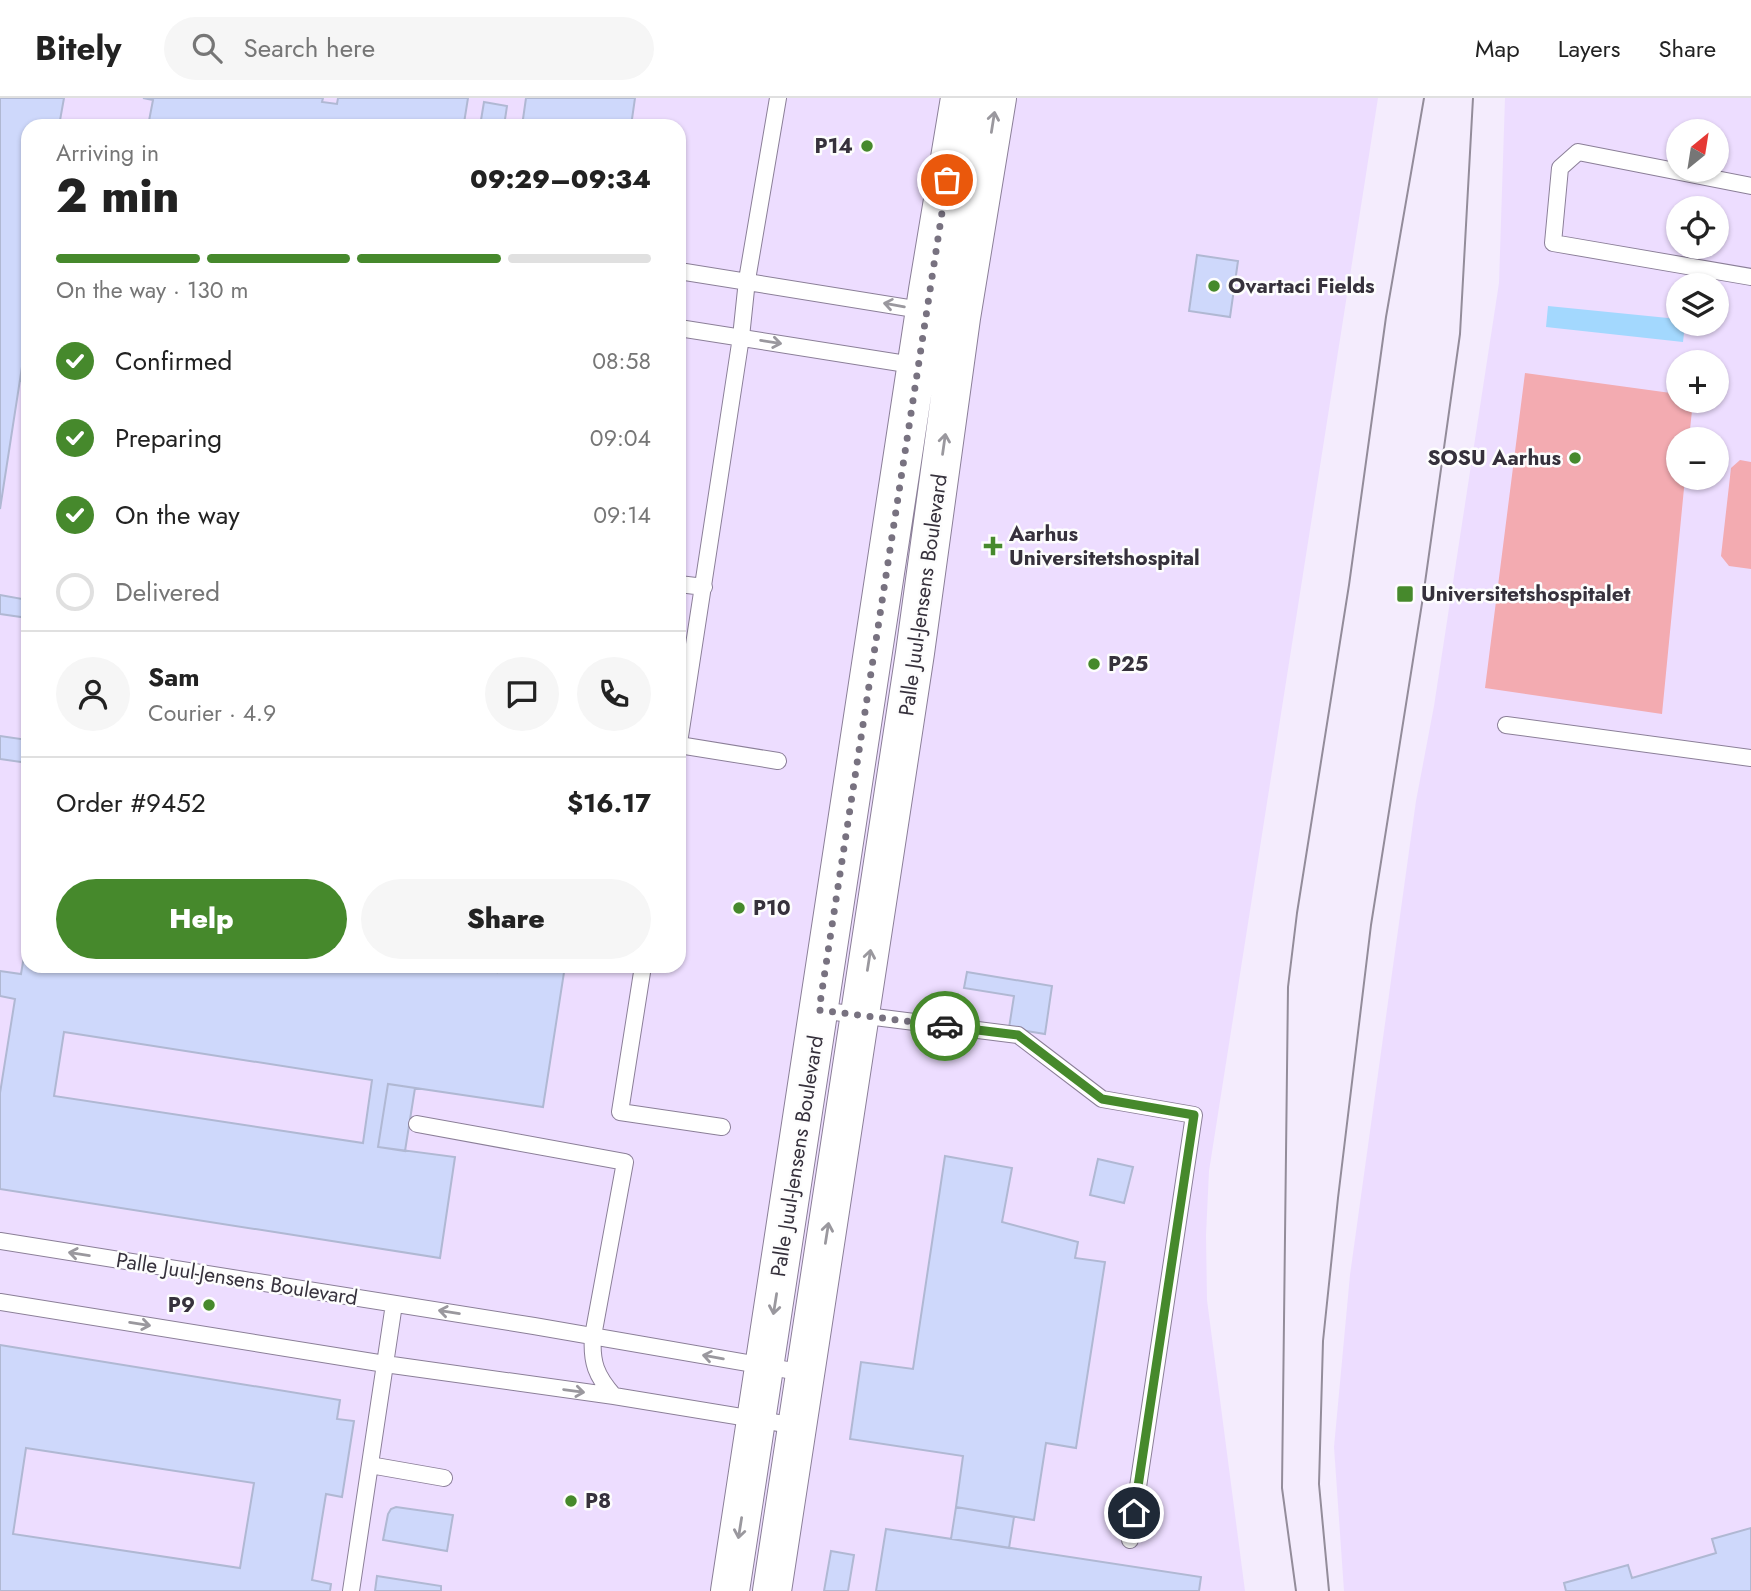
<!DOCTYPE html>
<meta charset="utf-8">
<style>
:root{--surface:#fff;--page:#f6f6f6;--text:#222;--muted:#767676;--line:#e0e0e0;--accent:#46892c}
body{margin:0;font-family:Jost,sans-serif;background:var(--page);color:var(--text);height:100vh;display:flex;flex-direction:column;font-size:26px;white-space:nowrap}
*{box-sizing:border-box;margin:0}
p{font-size:23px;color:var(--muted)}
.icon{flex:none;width:38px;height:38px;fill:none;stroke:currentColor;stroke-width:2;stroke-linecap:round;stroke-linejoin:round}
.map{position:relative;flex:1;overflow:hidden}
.sheet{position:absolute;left:21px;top:21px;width:665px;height:854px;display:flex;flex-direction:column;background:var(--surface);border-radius:21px;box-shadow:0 2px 5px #0004}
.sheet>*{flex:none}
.needle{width:46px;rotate:30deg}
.fabs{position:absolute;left:1666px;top:21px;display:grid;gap:14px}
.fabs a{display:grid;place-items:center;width:63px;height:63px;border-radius:50%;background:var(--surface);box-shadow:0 2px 5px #0004;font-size:35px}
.pin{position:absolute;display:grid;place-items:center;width:60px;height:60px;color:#fff;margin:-30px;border:4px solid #fff;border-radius:50%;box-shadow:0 2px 7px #0007}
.courier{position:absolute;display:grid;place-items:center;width:70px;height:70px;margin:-35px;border:5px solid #46892c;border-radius:50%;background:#fff;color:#222;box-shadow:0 2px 9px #0007}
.headline em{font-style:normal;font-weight:800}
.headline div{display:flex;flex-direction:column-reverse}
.headline{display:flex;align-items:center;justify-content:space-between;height:119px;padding:0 35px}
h1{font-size:46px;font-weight:800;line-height:52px}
.bar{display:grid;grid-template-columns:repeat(4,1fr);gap:10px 7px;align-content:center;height:84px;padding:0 35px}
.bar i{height:9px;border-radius:5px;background:var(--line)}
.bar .on{background:var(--accent)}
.bar p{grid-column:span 4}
.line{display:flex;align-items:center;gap:18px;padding:0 35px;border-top:2px solid var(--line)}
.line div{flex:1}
.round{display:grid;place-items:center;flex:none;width:74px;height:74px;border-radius:37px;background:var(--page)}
ol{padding:0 35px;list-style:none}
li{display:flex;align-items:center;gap:21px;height:77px}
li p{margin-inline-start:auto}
li .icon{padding:7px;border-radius:50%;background:var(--accent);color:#fff;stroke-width:4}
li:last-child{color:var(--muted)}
li i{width:38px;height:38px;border:4px solid var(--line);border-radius:50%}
.cta{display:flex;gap:14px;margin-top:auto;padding:14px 35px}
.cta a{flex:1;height:80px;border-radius:42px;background:var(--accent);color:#fff;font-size:28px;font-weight:800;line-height:80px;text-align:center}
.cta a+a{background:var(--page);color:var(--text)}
header{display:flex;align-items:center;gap:42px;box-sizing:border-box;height:98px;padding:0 35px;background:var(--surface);border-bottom:2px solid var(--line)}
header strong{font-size:33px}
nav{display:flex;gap:38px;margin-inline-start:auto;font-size:24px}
.search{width:490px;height:63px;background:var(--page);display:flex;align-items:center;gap:18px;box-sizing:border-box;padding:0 24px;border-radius:38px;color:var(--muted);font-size:26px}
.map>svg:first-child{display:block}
.built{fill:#edddff;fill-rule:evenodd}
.green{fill:#f3abb1}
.water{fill:#a3d8fe}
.building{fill:#ced8fb;stroke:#b0b8d3;stroke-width:2;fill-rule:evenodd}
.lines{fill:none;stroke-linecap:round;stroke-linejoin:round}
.lane-casing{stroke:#8b7f98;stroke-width:18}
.secondary-casing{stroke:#8b7f98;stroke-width:40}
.lane{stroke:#fff;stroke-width:16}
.secondary{stroke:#fff;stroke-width:38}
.tram{stroke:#938c9a;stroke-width:2}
.oneway{stroke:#9a989e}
.done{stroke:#787280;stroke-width:7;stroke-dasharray:0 12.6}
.route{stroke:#46892c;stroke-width:9}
.poi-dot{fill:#46892c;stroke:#fdfdfd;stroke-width:2.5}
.labels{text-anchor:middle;stroke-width:5;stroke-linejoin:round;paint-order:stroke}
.poi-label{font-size:21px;font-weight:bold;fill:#36313c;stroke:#fdfdfd;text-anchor:start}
.street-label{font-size:21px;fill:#36313c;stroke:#fdfdfd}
</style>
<header>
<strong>Bitely</strong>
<div class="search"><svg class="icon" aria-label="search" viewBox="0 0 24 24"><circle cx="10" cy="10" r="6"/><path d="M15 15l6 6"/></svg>Search here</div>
<nav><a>Map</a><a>Layers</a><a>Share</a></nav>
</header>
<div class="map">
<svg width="1751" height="1493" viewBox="0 0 1751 1493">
<rect width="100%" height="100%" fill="#f4ecfd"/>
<path class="built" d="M0,0H1378L1209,1073L1206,1137L1207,1202L1245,1493H0ZM28,28H679V868H28Z
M1505,0H1751V1493H1344L1334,1349L1350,1177L1416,703L1434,608L1499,185ZM1678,33H1717V72H1678ZM1678,110H1717V149H1678ZM1678,187H1717V226H1678ZM1678,264H1717V303H1678ZM1678,341H1717V380H1678Z"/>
<path class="green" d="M1525,275L1678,296V303H1693L1689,341H1678V380H1685L1662,616L1485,590Z
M1740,362L1751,364V471L1729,468L1721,458L1731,370Z"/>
<path class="water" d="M1548,208L1678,221V226H1685L1683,244L1546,229Z"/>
<path class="building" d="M0,0H64L59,28H28V230L0,411Z
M143,0H323L322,4L337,6L338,0H468L464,25L480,28H148L153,2Z
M526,0H635L631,28H522Z
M484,4L507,8L504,28H480Z
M1197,157L1238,163L1230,219L1189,213Z
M28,230V284L20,282Z
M0,497L28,502V520L0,516Z
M0,638L28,642V665L0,661Z
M28,834V868H454L497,874L498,868H565L543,1009L388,986L378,1049L455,1059L440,1160L0,1091V995L15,901L0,898V873L21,876ZM64,934L372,982L363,1045L54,998Z
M967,874L1052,888L1045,936L1009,930L1014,898L964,890Z
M388,986L415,990L405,1053L378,1049Z
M945,1058L1012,1070L1002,1124L1078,1144L1075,1160L1105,1164L1076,1350L1046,1345L1034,1422L956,1409L963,1358L850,1341L861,1264L913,1271Z
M1098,1061L1133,1069L1124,1105L1090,1097Z
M0,1247L340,1302L337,1321L354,1323L342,1399L326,1396L312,1482L331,1486L330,1493H0ZM26,1350L254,1385L240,1470L13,1436Z
M396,1409L453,1417L447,1453L383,1442L388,1416L391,1411Z
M956,1409L1014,1419L1009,1450L951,1441Z
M1751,1430V1493H1566L1564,1485L1628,1467L1632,1480L1716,1455L1712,1441Z
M886,1431L1201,1479L1199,1493H876Z
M831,1453L854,1457L848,1493H824Z
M377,1478L441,1488V1493H375Z"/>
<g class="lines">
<defs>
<path id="lane" d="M1751,88L1578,54L1560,70L1553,145L1751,179
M679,173L927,213
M679,230L919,268
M679,486L704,489
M1506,627L1751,660
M679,645L741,239L747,182L778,0
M679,647L778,663
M643,868L620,1014L722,1029
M819,912L1018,937L1102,1001L1194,1017L1130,1442
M417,1026L625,1064L593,1238C591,1264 596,1278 614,1298
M0,1143L534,1228L805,1275
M0,1204L385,1266L614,1298L797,1328
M370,1367L444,1380
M351,1493L394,1206"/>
<path id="secondary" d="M730,1493L928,192L960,0
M772,1493L915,555L961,220L997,0"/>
</defs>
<use href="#lane" class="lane-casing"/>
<use href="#secondary" class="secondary-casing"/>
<use href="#lane" class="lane"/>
<use href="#secondary" class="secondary"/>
<path class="tram" d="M1296,1493L1282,1390L1288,889L1297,815L1349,487L1386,219L1424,0
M1329,1493L1319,1386L1323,1243L1338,1100L1371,827L1423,499L1460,236L1473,0"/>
</g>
<defs><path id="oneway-shaft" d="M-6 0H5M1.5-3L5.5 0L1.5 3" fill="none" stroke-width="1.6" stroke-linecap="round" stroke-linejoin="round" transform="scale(1.75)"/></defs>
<g class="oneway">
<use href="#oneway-shaft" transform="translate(993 24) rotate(-81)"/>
<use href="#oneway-shaft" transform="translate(894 207) rotate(-170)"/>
<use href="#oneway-shaft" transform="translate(771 244) rotate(9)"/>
<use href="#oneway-shaft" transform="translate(944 346) rotate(-82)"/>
<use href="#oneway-shaft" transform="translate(869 862) rotate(-81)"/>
<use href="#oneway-shaft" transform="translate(827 1135) rotate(-81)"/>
<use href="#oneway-shaft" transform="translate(79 1156) rotate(-171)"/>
<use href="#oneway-shaft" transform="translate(775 1206) rotate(99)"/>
<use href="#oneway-shaft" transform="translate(449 1214) rotate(-171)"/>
<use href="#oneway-shaft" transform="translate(140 1226) rotate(9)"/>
<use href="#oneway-shaft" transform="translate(713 1259) rotate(-170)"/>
<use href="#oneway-shaft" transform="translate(574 1293) rotate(8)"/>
<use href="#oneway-shaft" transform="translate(740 1430) rotate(99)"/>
</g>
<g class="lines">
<path class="done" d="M945,928L819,912L947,82"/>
<path class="route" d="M945,928L1018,937L1102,1001L1194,1017L1134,1415"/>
</g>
<g class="poi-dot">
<circle cx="867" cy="48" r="7"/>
<circle cx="1214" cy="188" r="7"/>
<circle cx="1575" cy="360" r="7"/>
<path d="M989.5 437.5h7v7h7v7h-7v7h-7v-7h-7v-7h7z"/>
<rect x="1396" y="487" width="18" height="18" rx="3.5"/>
<circle cx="1094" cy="566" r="7"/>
<circle cx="739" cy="810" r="7"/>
<circle cx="209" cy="1207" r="7"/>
<circle cx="571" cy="1403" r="7"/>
</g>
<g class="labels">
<g class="poi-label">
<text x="853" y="55" text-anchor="end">P14</text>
<text x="1228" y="195">Ovartaci Fields</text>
<text x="1561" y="367" text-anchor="end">SOSU Aarhus</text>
<text x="1009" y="443">Aarhus<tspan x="1009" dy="24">Universitetshospital</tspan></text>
<text x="1421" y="503">Universitetshospitalet</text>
<text x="1108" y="573">P25</text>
<text x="753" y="817">P10</text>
<text x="195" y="1214" text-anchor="end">P9</text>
<text x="585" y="1410">P8</text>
</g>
<g class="street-label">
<text transform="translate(923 497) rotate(-82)" y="7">Palle Juul-Jensens Boulevard</text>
<text transform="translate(797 1058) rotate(-81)" y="7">Palle Juul-Jensens Boulevard</text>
<text transform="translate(237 1181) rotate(9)" y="7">Palle Juul-Jensens Boulevard</text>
</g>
</g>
</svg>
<div class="fabs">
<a><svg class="needle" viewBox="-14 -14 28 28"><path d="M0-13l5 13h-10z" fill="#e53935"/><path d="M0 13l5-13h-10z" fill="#767676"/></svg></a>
<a><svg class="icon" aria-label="locate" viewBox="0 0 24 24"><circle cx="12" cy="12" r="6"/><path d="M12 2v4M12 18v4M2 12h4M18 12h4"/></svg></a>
<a><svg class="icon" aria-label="layers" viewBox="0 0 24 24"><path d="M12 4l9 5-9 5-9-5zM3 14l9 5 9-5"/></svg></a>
<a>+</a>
<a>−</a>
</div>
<div class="pin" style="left:947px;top:82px;background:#ea580c"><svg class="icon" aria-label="bag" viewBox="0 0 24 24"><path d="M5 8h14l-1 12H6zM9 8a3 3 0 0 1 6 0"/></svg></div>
<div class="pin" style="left:1134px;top:1415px;background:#1f2937"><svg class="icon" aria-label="home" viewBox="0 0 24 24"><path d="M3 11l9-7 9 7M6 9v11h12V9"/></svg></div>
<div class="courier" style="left:945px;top:928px"><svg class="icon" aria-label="car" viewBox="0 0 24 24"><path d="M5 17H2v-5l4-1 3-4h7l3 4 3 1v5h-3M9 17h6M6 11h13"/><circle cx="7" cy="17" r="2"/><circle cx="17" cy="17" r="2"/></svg></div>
<section class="sheet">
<div class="headline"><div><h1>2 min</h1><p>Arriving in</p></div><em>09:29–09:34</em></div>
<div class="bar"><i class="on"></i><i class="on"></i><i class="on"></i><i></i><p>On the way · 130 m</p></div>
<ol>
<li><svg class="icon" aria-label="check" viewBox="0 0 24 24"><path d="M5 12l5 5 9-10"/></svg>Confirmed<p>08:58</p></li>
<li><svg class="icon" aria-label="check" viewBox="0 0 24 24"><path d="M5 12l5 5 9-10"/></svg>Preparing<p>09:04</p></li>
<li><svg class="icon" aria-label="check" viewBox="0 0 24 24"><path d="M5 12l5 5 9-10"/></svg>On the way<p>09:14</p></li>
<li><i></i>Delivered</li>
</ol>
<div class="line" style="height:126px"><a class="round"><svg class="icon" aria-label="person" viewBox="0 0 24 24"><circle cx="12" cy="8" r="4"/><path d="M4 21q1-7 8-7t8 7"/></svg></a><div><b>Sam</b><p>Courier · 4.9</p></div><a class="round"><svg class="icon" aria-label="chat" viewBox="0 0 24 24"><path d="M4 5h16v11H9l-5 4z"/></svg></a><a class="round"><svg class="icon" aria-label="phone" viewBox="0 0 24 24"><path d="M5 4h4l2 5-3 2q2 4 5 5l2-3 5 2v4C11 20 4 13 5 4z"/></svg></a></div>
<div class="line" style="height:91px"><div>Order #9452</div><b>$16.17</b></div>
<div class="cta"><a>Help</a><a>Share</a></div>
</section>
</div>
